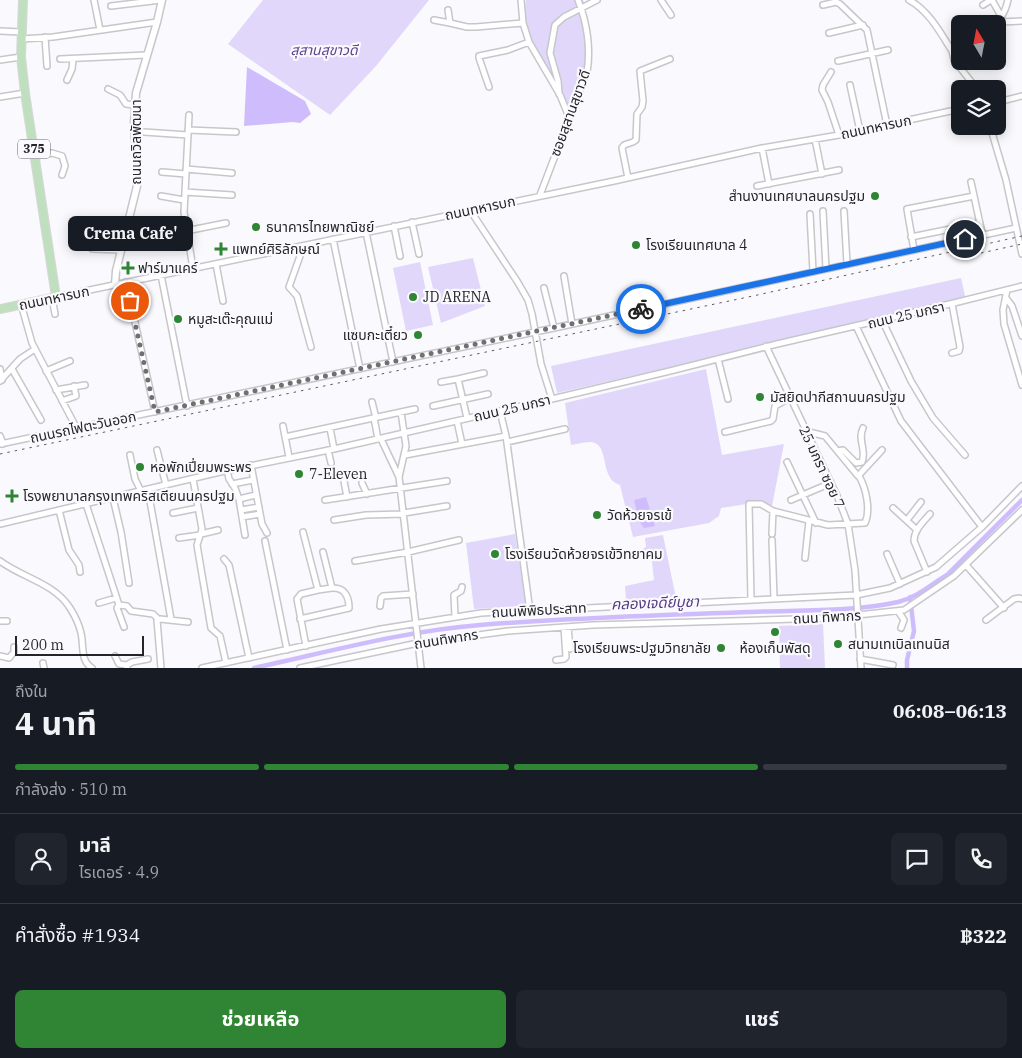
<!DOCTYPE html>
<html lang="th">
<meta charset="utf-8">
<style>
:root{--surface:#171b24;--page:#20242c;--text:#f1f3f6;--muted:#9ea1a6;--line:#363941;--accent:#2f8533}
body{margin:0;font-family:"IBM Plex Serif","Noto Sans Thai",serif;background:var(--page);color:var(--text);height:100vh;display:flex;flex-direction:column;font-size:19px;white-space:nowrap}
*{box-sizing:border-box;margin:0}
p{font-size:16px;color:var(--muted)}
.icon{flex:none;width:28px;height:28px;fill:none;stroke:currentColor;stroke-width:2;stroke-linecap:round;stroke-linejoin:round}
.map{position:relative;height:668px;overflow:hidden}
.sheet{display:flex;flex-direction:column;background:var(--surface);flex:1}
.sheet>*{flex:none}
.needle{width:32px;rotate:350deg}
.tools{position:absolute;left:951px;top:15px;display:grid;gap:10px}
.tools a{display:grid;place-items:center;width:55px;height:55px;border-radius:8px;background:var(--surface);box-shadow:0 2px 12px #0003;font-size:25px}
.scale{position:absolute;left:15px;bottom:12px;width:129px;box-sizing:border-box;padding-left:5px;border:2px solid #252527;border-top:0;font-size:14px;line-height:18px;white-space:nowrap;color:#252527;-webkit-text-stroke:4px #faf9fe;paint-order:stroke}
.pin{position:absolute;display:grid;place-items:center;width:42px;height:42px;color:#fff;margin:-21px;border:2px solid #fff;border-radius:50%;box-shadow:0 1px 5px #0007}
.courier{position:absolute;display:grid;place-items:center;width:50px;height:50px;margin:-25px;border:4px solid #1a73e8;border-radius:50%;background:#fff;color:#222;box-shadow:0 1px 6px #0007}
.bubble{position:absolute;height:35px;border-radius:8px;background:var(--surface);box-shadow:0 2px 12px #0003;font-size:16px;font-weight:700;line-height:35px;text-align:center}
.head em{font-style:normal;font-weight:700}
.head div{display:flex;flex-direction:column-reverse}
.head{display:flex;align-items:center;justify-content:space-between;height:85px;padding:0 15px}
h1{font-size:32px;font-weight:700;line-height:38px}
.bar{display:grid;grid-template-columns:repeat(4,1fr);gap:8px 5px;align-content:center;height:60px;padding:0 15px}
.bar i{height:6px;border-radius:4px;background:var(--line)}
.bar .active{background:var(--accent)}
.bar p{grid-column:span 4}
.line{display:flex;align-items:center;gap:12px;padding:0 15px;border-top:1px solid var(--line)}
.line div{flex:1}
.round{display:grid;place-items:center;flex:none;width:52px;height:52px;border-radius:8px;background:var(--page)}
.cta{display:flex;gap:10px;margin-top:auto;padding:10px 15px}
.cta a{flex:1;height:58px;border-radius:8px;background:var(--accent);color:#fff;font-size:20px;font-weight:700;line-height:58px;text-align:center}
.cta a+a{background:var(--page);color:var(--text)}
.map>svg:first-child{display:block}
.green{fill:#e1d7fa}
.water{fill:#cebcfc}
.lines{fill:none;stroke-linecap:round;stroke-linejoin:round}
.canal{stroke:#cebcfc;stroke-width:4.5}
.minor-casing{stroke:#c7c6cb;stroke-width:8}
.tertiary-casing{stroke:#c7c6cb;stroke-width:9}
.primary-casing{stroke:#d8d8d8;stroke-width:10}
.minor{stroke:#fff;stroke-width:5}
.tertiary{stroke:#fff;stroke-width:6}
.primary{stroke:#bfdfbf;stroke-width:8}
.rail{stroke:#5c5c5f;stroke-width:1;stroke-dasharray:2.5 5;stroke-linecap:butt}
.done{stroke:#706f72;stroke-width:5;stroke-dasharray:0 9}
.route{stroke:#1a73e8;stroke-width:6}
.poi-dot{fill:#2f8533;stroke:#faf9fe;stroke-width:2}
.labels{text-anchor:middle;stroke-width:4.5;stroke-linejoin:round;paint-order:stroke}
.shield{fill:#faf9fe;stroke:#656568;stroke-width:1}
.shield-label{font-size:12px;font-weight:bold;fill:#252527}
.park-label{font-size:14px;font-style:italic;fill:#5d438e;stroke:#faf9fe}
.street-label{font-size:14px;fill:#252527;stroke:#faf9fe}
.poi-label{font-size:14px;fill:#252527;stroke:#faf9fe;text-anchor:start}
.water-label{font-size:15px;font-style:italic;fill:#533882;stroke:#faf9fe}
</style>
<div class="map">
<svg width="1022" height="668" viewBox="0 0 1022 668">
<rect width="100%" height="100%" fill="#faf9fe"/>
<path class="green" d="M263,0H429L376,66L330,115L228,44Z
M526,0H583L585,4L580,7C584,24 589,41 588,58C588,77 574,101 566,118L560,95L533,48L523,23Z
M473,258L485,306L441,323L428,267Z
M420,262L433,325L406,331L393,268Z
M961,278L966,300L557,393L551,366Z
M706,369L722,455L784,444L772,506L753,503L721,508L719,516L709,523L633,537L620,485C600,479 609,449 595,443C589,440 578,444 571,445L565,403Z
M515,534L526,606L474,609L466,543Z
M663,535L676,598L626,600L625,586L654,580L651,554L643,552L641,550L646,547L645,538Z
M823,624L825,668H780L779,626Z"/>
<path class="water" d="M247,67L305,101L311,114L300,123L293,122L244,126Z
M646,497L655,526L644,528L639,521L634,500Z"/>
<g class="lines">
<path class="canal" d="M254,668C328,652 404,631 480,625C570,618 661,615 751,612C798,610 853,612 898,602C918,597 930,585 947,575L1022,500
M907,668V660L914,631L910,597"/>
<defs>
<path id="minor" d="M94,0L100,30
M521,0L523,23L529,42L560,95L569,117
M661,0L671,15
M909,0C929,11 940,32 952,51
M992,0L1001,16
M823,5L836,2L840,4L867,30L887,125
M983,5L991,0
M111,6L161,0
M448,10L450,23L467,27H476L523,23
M434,20L450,23
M998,22L1022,21
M994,24C1002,19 1006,9 1008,0
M0,31L21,32
M829,33L863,25
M45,37L47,66
M21,39L53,37L157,22
M960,43L952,51L954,60L977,89
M60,59L146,55
M0,60L21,57
M838,61L888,50
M831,72L823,85L822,90L828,102L839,135
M67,80L72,69L73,59
M850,85L860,131
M489,87L479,58V56L508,50L529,42
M108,89L120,95L126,104L134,105
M559,94L558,81L550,53L555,25L564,17L597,0
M0,97L25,93
M998,102L1022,96
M189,115L184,212L193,269
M990,126L1006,180L1022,254
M188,130L236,132
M144,132L188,135
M815,139L822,174
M762,148L769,184
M35,156L52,153L62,156L65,166L62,175
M186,169L232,173
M162,172L186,174
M628,178L622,148L624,145L633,142L636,140L637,114L642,107L643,101L640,71L670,59
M971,182L982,233
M757,186L839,170
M185,192L232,195
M540,195L587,72C591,49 587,22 578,0
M161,196L184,200
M470,210L517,281L528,300L532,314L541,364L552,399
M823,211L826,269
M844,211L847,264
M810,214L813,271
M412,222L419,254
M394,226L400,256
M186,231L226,223
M366,232L393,362
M911,237L980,223
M333,239L360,369
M297,247L300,256L289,287L297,296L311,347
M92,249L121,250
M914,250L907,209L974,196
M216,264L223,301
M161,275L187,406
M564,276L572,324
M126,282L155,412
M544,288L554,328
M1007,290L1003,310L1004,324L1022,385
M56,297L614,181L762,148L839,135L960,109
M52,298L55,314
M1006,298L1012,306L1022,336
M21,304L32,343L77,429
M882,320L911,381L933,418L965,455
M856,326L901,421L982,527
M766,346L838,498L848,524L855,570L861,668
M952,353L959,351L960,347L952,304
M718,359L728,399
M0,369L2,380
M12,369L41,420
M46,371L70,361
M458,379L484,373
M0,381L20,359L35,349
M441,382L458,379L467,418
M56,390L85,385
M62,401L76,396L74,386
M372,402L376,418
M433,406L488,394
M500,411L506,436
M374,418L378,439
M457,421L462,444
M283,426L289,457
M330,428L334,449
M805,431L825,436L858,476L882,450
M725,432L771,421L773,419L775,406L790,398
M0,436L3,444
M285,437L415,409
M381,439L399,477L421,668
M507,442L565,429
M0,444L554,328L1016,228
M157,450L166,485
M328,450L331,463
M838,451L843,450L856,463L862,462C867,450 857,440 863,428
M130,455L135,479L141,491
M405,455L506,436L530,611
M787,462L816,523
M251,465L262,524L267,533
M227,470L229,479L235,488L239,499L245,535
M343,476L347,497
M399,477L406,446L401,412
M193,479L202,529L197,545L211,628L220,636L226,663
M362,483L367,494
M232,484L253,480
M148,490L171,619
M113,498L121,532L129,583
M239,499L256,495
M325,500L447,481
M791,500L831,483
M86,504L119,605L127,606L131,611L153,614L158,619
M893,508L917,530
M59,510L69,550L79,565L80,572
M241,510L259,507
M173,513L198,508
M404,513L447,506
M242,517L260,514
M334,520L366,515L404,514
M907,520L921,502
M0,524L220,472L334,449L552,399L670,371L777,344L954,303L1022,286
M303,532L318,590L301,594L297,599L306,646
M201,534L218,530
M772,534L773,511
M179,538L200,535
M772,540L774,599
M265,541L287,650
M887,554L900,584
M805,558L809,521
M224,559L229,565L249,658
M0,561C23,578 54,583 70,608C75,616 79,624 81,633C84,645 80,661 92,668
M355,561L408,552L459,540
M966,565L1004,608
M927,572L914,541C914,530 923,522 930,514
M318,590L332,588L323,552
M751,600L749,504H761L773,511L828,525L865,523C871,510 866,488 859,476
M99,603L116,598
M119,605L117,608L124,627
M380,606L381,598L383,596L413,594
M898,611L904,620L901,628
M455,617L454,595L461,591L462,587
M300,619L349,608C349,596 344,587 332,588
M986,620L1014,599L1019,598L1022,599
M0,621H7
M568,627L570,649
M0,656L9,658L14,652V647
M115,656L119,664L127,665
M860,659L893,665
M556,660L564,659L566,657L564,627
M43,663L44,668
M127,668V665L132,662L148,659
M161,668L157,620L160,619L188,622
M202,668L381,629L481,613L856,595L890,588L936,567L982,527L1022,486
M300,668L418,643L508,631L593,625L830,618L904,610L954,576L1022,510"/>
<path id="tertiary" d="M115,285L116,271L137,186V165L134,125L136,93L157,22L162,0"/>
<path id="primary" d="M0,309L56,297L25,93L21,57L23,0"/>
</defs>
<use href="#minor" class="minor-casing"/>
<use href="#tertiary" class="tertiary-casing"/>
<use href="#primary" class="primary-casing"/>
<use href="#minor" class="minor"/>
<use href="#tertiary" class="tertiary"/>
<use href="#primary" class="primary"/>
<path class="rail" d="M981,253L1022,244
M0,454L753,296L1022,236"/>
</g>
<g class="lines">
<path class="done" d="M130,301L155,412L641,309"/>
<path class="route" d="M641,309L965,239"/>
</g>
<g class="poi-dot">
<circle cx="875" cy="196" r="5"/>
<circle cx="256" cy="227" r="5"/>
<circle cx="636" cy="245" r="5"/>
<path d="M218.5 241.5h5v5h5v5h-5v5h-5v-5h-5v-5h5z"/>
<path d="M125.5 260.5h5v5h5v5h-5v5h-5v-5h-5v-5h5z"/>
<circle cx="413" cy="297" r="5"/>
<circle cx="178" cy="319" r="5"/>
<circle cx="418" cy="335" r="5"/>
<circle cx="760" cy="397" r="5"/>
<circle cx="140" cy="467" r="5"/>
<circle cx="299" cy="474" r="5"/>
<path d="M9.5 488.5h5v5h5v5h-5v5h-5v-5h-5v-5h5z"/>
<circle cx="597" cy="515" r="5"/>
<circle cx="495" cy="554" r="5"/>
<circle cx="775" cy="632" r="5"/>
<circle cx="838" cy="644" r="5"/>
<circle cx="721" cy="648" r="5"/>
</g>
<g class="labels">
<rect class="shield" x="18" y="139.5" width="32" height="19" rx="4"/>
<g class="shield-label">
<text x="34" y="153">375</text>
</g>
<g class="park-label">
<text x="324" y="55">สุสานสุขาวดี</text>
</g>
<g class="street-label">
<text transform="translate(570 113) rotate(-70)" y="5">ซอยสุสานสุขาวดี</text>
<text transform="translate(876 127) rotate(-12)" y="5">ถนนทหารบก</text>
<text transform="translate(136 142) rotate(-90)" y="5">ถนนถวิลพัฒนา</text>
<text transform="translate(480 208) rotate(-12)" y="5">ถนนทหารบก</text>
<text transform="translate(54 298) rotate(-12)" y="5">ถนนทหารบก</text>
<text transform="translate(906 315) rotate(-13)" y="5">ถนน 25 มกรา</text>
<text transform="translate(512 408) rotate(-13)" y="5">ถนน 25 มกรา</text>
<text transform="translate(83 427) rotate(-12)" y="5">ถนนรถไฟตะวันออก</text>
<text transform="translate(822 467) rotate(65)" y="5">25 มกรา ซอย 7</text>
<text transform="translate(539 610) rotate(-3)" y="5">ถนนพิพิธประสาท</text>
<text transform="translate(827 617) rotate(-3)" y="5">ถนน ทิพากร</text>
<text transform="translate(446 639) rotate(-9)" y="5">ถนนทิพากร</text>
</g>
<g class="poi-label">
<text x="865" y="201" text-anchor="end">สำนงานเทศบาลนครปฐม</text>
<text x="266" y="232">ธนาคารไทยพาณิชย์</text>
<text x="646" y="250">โรงเรียนเทศบาล 4</text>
<text x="232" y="254">แพทย์ศิริลักษณ์</text>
<text x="138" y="273">ฟาร์มาแคร์</text>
<text x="423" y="302">JD ARENA</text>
<text x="188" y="324">หมูสะเต๊ะคุณแม่</text>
<text x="408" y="340" text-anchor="end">แซบกะเตี๋ยว</text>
<text x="770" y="402">มัสยิดปากีสถานนครปฐม</text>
<text x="150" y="472">หอพักเปี่ยมพระพร</text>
<text x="309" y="479">7-Eleven</text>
<text x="23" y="501">โรงพยาบาลกรุงเทพคริสเตียนนครปฐม</text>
<text x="607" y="520">วัดห้วยจรเข้</text>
<text x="505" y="559">โรงเรียนวัดห้วยจรเข้วิทยาคม</text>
<text x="848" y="649">สนามเทเบิลเทนนิส</text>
<text x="711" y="653" text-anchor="end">โรงเรียนพระปฐมวิทยาลัย</text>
<text x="775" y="653" text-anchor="middle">ห้องเก็บพัสดุ</text>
</g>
<g class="water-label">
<text transform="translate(655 603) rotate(-2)" y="5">คลองเจดีย์บูชา</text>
</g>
</g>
</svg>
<div class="tools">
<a><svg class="needle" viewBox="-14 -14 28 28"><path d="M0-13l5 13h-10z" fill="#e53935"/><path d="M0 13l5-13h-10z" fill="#9ea1a6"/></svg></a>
<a><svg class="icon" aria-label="layers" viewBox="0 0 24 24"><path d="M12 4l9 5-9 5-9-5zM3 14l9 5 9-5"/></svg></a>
</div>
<div class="scale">200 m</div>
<div class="pin" style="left:130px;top:301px;background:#ea580c"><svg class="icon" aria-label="bag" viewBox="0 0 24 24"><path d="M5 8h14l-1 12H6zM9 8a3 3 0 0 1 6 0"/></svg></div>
<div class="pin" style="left:965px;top:239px;background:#1f2937"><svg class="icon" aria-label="home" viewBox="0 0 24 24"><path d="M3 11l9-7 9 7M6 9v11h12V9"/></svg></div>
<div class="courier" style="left:641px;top:309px"><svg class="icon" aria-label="bike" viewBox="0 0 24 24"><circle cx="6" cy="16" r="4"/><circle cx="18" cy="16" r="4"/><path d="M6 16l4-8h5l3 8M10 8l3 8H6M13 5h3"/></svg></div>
<div class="bubble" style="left:68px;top:216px;width:125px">Crema Cafe'</div>
</div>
<section class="sheet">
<div class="head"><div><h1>4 นาที</h1><p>ถึงใน</p></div><em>06:08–06:13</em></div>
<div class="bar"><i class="active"></i><i class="active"></i><i class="active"></i><i></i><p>กำลังส่ง · 510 m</p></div>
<div class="line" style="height:90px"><a class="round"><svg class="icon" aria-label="person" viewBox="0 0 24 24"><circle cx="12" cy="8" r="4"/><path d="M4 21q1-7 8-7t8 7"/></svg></a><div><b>มาลี</b><p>ไรเดอร์ · 4.9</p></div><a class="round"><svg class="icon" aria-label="chat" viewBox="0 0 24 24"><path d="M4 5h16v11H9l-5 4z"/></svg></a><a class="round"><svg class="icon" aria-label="phone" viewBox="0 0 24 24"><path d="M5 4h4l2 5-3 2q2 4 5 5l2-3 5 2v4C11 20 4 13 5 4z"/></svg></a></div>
<div class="line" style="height:65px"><div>คำสั่งซื้อ #1934</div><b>฿322</b></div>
<div class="cta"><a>ช่วยเหลือ</a><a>แชร์</a></div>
</section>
